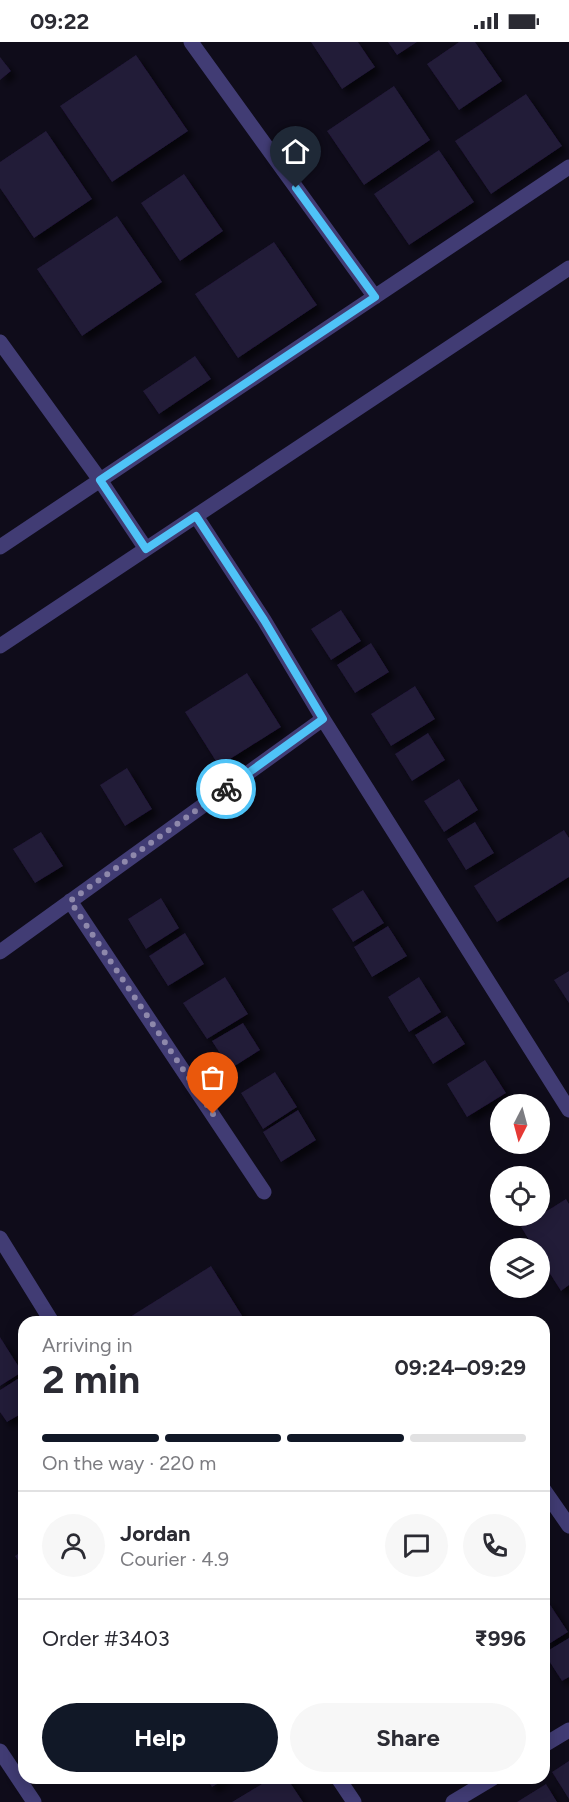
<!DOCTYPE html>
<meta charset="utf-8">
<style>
:root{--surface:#fff;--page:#f7f7f7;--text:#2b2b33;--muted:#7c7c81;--line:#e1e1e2;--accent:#111827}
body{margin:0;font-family:Figtree,sans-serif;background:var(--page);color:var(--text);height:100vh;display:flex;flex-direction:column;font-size:22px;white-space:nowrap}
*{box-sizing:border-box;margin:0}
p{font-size:20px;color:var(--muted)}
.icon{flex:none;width:33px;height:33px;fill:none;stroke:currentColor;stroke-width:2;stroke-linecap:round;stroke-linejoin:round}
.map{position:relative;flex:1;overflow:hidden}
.sheet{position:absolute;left:18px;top:1274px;width:532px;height:468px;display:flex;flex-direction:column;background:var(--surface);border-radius:18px;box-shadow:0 3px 15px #0003}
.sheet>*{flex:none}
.needle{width:39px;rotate:186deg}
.fabs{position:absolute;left:490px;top:1052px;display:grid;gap:12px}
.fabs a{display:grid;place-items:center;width:60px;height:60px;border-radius:50%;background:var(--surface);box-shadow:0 3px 15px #0003;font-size:30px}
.pin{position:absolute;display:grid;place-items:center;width:51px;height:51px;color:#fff;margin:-62px -26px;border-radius:50% 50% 50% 0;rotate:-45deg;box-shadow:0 0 6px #0007}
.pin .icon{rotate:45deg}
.courier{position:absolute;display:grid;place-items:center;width:60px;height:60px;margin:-30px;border:4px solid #4fc3f7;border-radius:50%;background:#fff;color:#222;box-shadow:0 2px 8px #0007}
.summary em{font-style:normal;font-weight:700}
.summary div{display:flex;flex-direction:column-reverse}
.summary{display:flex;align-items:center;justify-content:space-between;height:102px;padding:0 24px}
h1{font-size:39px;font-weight:700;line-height:45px}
.bar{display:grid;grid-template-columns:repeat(4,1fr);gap:9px 6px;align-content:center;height:72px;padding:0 24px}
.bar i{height:8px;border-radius:4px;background:var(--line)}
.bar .current{background:var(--accent)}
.bar p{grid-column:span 4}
.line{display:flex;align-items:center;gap:15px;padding:0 24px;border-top:2px solid var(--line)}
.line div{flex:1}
.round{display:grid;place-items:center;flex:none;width:63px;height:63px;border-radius:32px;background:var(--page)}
.action{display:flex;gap:12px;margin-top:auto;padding:12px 24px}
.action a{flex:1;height:69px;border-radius:36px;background:var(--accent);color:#fff;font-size:24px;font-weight:700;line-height:69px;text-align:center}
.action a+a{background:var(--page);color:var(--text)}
.status{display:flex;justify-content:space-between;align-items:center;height:42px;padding:0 30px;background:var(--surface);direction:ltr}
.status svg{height:16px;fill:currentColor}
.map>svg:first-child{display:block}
.building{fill:#221a39;filter:url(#shadow)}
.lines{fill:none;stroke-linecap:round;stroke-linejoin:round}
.minor{stroke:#413c74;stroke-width:15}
.done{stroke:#8e88ab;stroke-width:6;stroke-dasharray:0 10.8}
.route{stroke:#4fc3f7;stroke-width:8}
</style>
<div class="status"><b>09:22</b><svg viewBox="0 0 49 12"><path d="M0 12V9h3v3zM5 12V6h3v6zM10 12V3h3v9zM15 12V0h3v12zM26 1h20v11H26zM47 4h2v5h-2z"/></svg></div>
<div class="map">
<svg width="569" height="1760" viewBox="0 0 569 1760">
<defs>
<filter id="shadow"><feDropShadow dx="5.5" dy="5.5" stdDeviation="3" flood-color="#0009"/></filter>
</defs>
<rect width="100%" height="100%" fill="#0f0c1a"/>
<path class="building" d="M311,0H358L375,25L342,47Z
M388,0H417L397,13Z
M459,0H475L502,39L459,68L427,22Z
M136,13L188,89L112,140L60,64Z
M0,15L11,29L0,38Z
M394,44L430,98L364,143L327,89Z
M526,52L562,104L491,152L455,99Z
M46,89L92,157L34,196L0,146V120Z
M439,108L474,160L409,203L374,152Z
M184,132L223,189L180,219L141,161Z
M117,174L162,240L82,294L37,227Z
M274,200L317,263L238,316L195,252Z
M195,314L211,337L159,372L143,349Z
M341,568L361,599L331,618L311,587Z
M371,601L389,630L355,651L337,623Z
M247,631L281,685L219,724L185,670Z
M415,644L435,677L391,704L371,672Z
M428,691L445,718L412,739L395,712Z
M127,726L152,767L125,784L100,743Z
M459,737L478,768L444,790L424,759Z
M475,780L494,811L466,828L447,797Z
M564,788L569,796V835L497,880L474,844Z
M41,790L63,824L35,841L13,807Z
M363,848L384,881L353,900L332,867Z
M161,856L179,886L146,907L128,877Z
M388,884L407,914L372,935L354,905Z
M185,891L204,922L168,944L149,914Z
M569,929V961L554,938Z
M225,935L248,972L207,997L183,961Z
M419,935L441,970L409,990L388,955Z
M447,974L465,1002L433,1022L415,993Z
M243,981L260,1008L230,1027L212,999Z
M485,1018L506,1051L467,1075L447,1042Z
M275,1030L297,1065L263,1087L241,1051Z
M298,1068L316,1098L281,1120L263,1090Z
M566,1157L569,1162V1243L561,1249L540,1216V1206H534L521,1185Z
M211,1224L246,1280H122Z
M0,1295L22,1330L0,1344Z
M24,1333V1370L7,1380L0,1370V1348Z
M24,1508V1528L15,1514Z
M547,1558L568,1590L544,1605V1560Z
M569,1596V1635L562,1639L544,1611Z
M569,1719V1757L552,1730Z
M206,1736H227L212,1745Z
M272,1736H287L303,1760H232Z
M546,1742L557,1760H517Z"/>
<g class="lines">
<path class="minor" d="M191,0L375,255
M0,300L100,438L146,507
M196,474L264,578L323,677L569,1068
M0,505L569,125
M0,604L569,226
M70,859L264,1150
M0,910L323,677
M0,1196L52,1280
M544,1448L569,1484
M544,1703L569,1688
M0,1709L34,1760
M338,1736L354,1760
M453,1760L493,1736"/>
</g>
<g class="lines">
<path class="done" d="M213,1072L70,859L226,747"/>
<path class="route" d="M226,747L323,677L264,578L196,474L146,507L100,438L375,255L296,146"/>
</g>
</svg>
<div class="fabs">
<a><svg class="needle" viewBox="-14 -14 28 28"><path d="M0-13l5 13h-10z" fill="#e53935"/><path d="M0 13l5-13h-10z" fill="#7c7c81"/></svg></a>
<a><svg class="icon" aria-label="locate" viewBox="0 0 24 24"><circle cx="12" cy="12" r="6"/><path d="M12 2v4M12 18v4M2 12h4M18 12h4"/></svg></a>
<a><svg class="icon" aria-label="layers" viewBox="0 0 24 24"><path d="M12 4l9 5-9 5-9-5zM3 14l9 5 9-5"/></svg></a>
</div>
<div class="pin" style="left:213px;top:1072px;background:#ea580c"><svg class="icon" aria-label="bag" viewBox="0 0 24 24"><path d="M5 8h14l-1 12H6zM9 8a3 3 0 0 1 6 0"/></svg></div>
<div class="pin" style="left:296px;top:146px;background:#1f2937"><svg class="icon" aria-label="home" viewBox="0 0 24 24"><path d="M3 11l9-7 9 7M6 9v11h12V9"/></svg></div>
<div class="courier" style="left:226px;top:747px"><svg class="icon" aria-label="bike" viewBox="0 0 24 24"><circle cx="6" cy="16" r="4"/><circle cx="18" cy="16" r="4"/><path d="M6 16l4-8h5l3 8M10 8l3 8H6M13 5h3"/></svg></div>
<section class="sheet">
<div class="summary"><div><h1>2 min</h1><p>Arriving in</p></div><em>09:24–09:29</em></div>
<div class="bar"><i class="current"></i><i class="current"></i><i class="current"></i><i></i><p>On the way · 220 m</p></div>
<div class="line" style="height:108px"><a class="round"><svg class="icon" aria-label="person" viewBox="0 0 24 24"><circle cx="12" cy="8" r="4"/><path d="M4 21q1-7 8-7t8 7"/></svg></a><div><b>Jordan</b><p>Courier · 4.9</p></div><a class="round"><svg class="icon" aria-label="chat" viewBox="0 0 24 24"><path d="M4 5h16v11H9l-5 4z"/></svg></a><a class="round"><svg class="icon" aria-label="phone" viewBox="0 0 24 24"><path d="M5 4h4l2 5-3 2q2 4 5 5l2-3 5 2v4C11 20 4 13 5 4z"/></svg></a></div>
<div class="line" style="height:78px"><div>Order #3403</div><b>₹996</b></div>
<div class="action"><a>Help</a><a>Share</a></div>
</section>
</div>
